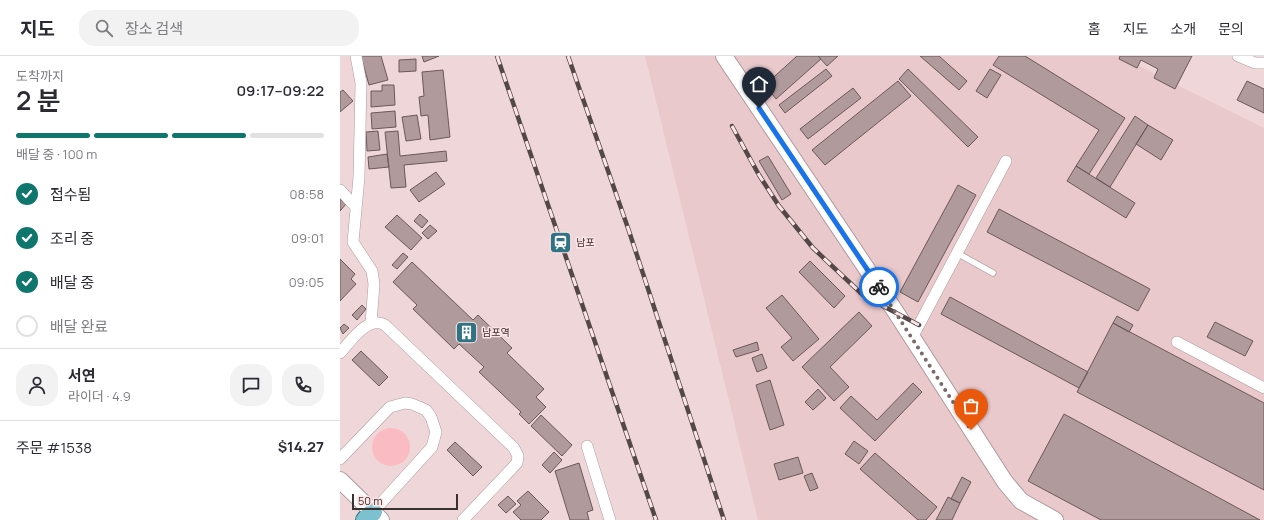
<!DOCTYPE html>
<html lang="ko">
<meta charset="utf-8">
<style>
:root{--surface:#fff;--page:#f2f2f3;--text:#2b2b33;--muted:#7c7c81;--line:#e1e1e2;--accent:#0f766e}
body{margin:0;font-family:Manrope,"Noto Sans KR",sans-serif;background:var(--page);color:var(--text);height:100vh;display:flex;flex-direction:column;font-size:15px;white-space:nowrap}
*{box-sizing:border-box;margin:0}
p{font-size:13px;color:var(--muted)}
.icon{flex:none;width:22px;height:22px;fill:none;stroke:currentColor;stroke-width:2;stroke-linecap:round;stroke-linejoin:round}
.map{position:relative;flex:1;overflow:hidden}
.side{display:flex;flex-direction:column;background:var(--surface);width:340px}
.side>*{flex:none}
.scale{position:absolute;left:12px;bottom:10px;width:106px;box-sizing:border-box;padding-left:4px;border:2px solid #393030;border-top:0;font-size:11px;line-height:14px;white-space:nowrap;color:#393030;-webkit-text-stroke:3px #fde5e6;paint-order:stroke}
.pin{position:absolute;display:grid;place-items:center;width:34px;height:34px;color:#fff;margin:-41px -17px;border-radius:50% 50% 50% 0;rotate:-45deg;box-shadow:0 0 4px #0007}
.pin .icon{rotate:45deg}
.courier{position:absolute;display:grid;place-items:center;width:40px;height:40px;margin:-20px;border:3px solid #1a73e8;border-radius:50%;background:#fff;color:#222;box-shadow:0 1px 5px #0007}
.overview em{font-style:normal;font-weight:600}
.overview div{display:flex;flex-direction:column-reverse}
.overview{display:flex;align-items:center;justify-content:space-between;height:68px;padding:0 16px}
h1{font-size:26px;font-weight:600;line-height:30px}
.bar{display:grid;grid-template-columns:repeat(4,1fr);gap:6px 4px;align-content:center;height:48px;padding:0 16px}
.bar i{height:5px;border-radius:3px;background:var(--line)}
.bar .on{background:var(--accent)}
.bar p{grid-column:span 4}
.line{display:flex;align-items:center;gap:10px;padding:0 16px;border-top:1px solid var(--line)}
.line div{flex:1}
.round{display:grid;place-items:center;flex:none;width:42px;height:42px;border-radius:16px;background:var(--page)}
ol{padding:0 16px;list-style:none}
li{display:flex;align-items:center;gap:12px;height:44px}
li p{margin-inline-start:auto}
li .icon{padding:4px;border-radius:50%;background:var(--accent);color:#fff;stroke-width:4}
li:last-child{color:var(--muted)}
li i{width:22px;height:22px;border:2px solid var(--line);border-radius:50%}
header{display:flex;align-items:center;gap:24px;box-sizing:border-box;height:56px;padding:0 20px;background:var(--surface);border-bottom:1px solid var(--line)}
header strong{font-size:19px}
nav{display:flex;gap:22px;margin-inline-start:auto;font-size:14px}
.search{width:280px;height:36px;background:var(--page);display:flex;align-items:center;gap:10px;box-sizing:border-box;padding:0 14px;border-radius:16px;color:var(--muted);font-size:15px}
main{display:flex;flex:1;min-height:0}
.map>svg:first-child{display:block}
.built{fill:#e9c9cc}
.green{fill:#fabcc2}
.building{fill:#b19a9c;stroke:#6c5859}
.lines{fill:none;stroke-linecap:round;stroke-linejoin:round}
.lane-casing{stroke:#b0999b;stroke-width:7}
.street-casing{stroke:#b0999b;stroke-width:12}
.secondary-casing{stroke:#b0999b;stroke-width:18}
.primary-casing{stroke:#2d7484;stroke-width:20}
.lane{stroke:#fff;stroke-width:5.5}
.street{stroke:#fff;stroke-width:11}
.secondary{stroke:#fff;stroke-width:16}
.primary{stroke:#7dc1d0;stroke-width:18}
.rail-casing{stroke:#534848;stroke-width:4.5}
.rail{stroke:#fde5e6;stroke-width:3;stroke-dasharray:9;stroke-linecap:butt}
.done{stroke:#796a6b;stroke-width:4;stroke-dasharray:0 7.2}
.route{stroke:#1a73e8;stroke-width:5}
.labels{text-anchor:middle;stroke-width:3;stroke-linejoin:round;paint-order:stroke}
.poi-label{font-size:10px;fill:#393030;stroke:#fde5e6;text-anchor:start}
</style>
<header>
<strong>지도</strong>
<div class="search"><svg class="icon" aria-label="search" viewBox="0 0 24 24"><circle cx="10" cy="10" r="6"/><path d="M15 15l6 6"/></svg>장소 검색</div>
<nav><a>홈</a><a>지도</a><a>소개</a><a>문의</a></nav>
</header>
<main>
<section class="side">
<div class="overview"><div><h1>2 분</h1><p>도착까지</p></div><em>09:17–09:22</em></div>
<div class="bar"><i class="on"></i><i class="on"></i><i class="on"></i><i></i><p>배달 중 · 100 m</p></div>
<ol>
<li><svg class="icon" aria-label="check" viewBox="0 0 24 24"><path d="M5 12l5 5 9-10"/></svg>접수됨<p>08:58</p></li>
<li><svg class="icon" aria-label="check" viewBox="0 0 24 24"><path d="M5 12l5 5 9-10"/></svg>조리 중<p>09:01</p></li>
<li><svg class="icon" aria-label="check" viewBox="0 0 24 24"><path d="M5 12l5 5 9-10"/></svg>배달 중<p>09:05</p></li>
<li><i></i>배달 완료</li>
</ol>
<div class="line" style="height:72px"><a class="round"><svg class="icon" aria-label="person" viewBox="0 0 24 24"><circle cx="12" cy="8" r="4"/><path d="M4 21q1-7 8-7t8 7"/></svg></a><div><b>서연</b><p>라이더 · 4.9</p></div><a class="round"><svg class="icon" aria-label="chat" viewBox="0 0 24 24"><path d="M4 5h16v11H9l-5 4z"/></svg></a><a class="round"><svg class="icon" aria-label="phone" viewBox="0 0 24 24"><path d="M5 4h4l2 5-3 2q2 4 5 5l2-3 5 2v4C11 20 4 13 5 4z"/></svg></a></div>
<div class="line" style="height:52px"><div>주문 #1538</div><b>$14.27</b></div>
</section>
<div class="map">
<svg width="924" height="464" viewBox="0 0 924 464">
<rect width="100%" height="100%" fill="#efd7d9"/>
<path class="built" d="M305,0H779L924,72V464H418Z"/>
<path class="green" d="M32 391a19 19 0 1 1 38 0a19 19 0 1 1-38 0Z"/>
<path class="building" d="M21,0H41L48,24L29,29Z
M82,0H99L84,6Z
M457,0H478L481,3L436,43L425,29Z
M478,0H498L487,10Z
M580,0H599L627,25L619,34Z
M659,0H685L785,62L749,118L736,110L759,74L653,9Z
M780,0H852L835,33L814,22L818,13L801,4L797,12L779,3Z
M76,3V15L59,16V4Z
M486,13L492,20L445,57L439,49Z
M568,13L638,81L628,91L559,23Z
M650,13L661,19L647,42L636,35Z
M103,14L110,81L90,84L88,59L81,60L79,41L84,40L82,16Z
M558,25L571,40L485,109L472,94Z
M907,25L924,33V57L897,44Z
M42,29H54L55,49L31,51V35H42Z
M513,32L521,42L468,83L460,73Z
M3,34L13,45L0,56V36Z
M55,55L56,71L32,73L31,57Z
M77,59L81,83L66,85L62,61Z
M795,60L808,69L770,131L756,122Z
M808,69L833,84L821,104L796,88Z
M38,75L40,94L27,95L26,76Z
M58,75L60,100L106,95L107,105L64,109L66,131L51,132L45,76Z
M47,98L49,111L29,113L28,101Z
M428,100L451,138L442,144L419,105Z
M736,110L795,147L786,162L727,125Z
M96,116L105,128L79,146L70,134Z
M618,129L636,139L578,246L560,236Z
M0,143L6,148L0,155Z
M659,153L810,233L798,255L647,176Z
M80,158L88,165L82,172L74,165Z
M57,159L82,182L71,194L45,171Z
M90,169L97,175L88,183L82,177Z
M63,197L68,201L57,213L52,209Z
M0,203L15,218L11,223L16,228L0,245Z
M470,205L505,240L494,252L459,216Z
M72,206L133,264L138,259L172,292L167,297L204,333L196,341L206,351L189,368L179,358L181,356L139,316L144,311L119,288L114,293L73,253L77,249L53,226Z
M442,239L479,283L453,305L441,291L452,282L426,252Z
M610,241L748,316L739,332L601,258Z
M22,249L26,253L17,264L12,259Z
M519,256L532,270L490,311L509,331L494,345L462,311Z
M777,260L793,269L789,276L773,267Z
M875,266L913,285L905,300L867,281Z
M773,267L924,347V434L737,336Z
M4,268L9,272L3,278L0,272Z
M417,286L419,294L396,301L393,294Z
M21,295L48,321L39,330L12,304Z
M422,298L427,312L417,316L412,302Z
M430,324L444,369L430,374L416,329Z
M573,327L582,336L535,385L500,352L511,340L537,364Z
M478,333L486,342L473,354L465,346Z
M724,358L920,464H761L688,425Z
M201,359L232,389L222,400L191,370Z
M514,385L528,395L519,408L505,398Z
M115,386L142,411L133,420L107,394Z
M214,396L222,404L210,417L202,409Z
M535,397L597,451L586,464H578L520,413Z
M458,401L463,417L439,424L434,408Z
M239,407L253,454L247,456L249,464H230L215,415Z
M472,417L478,432L470,435L464,420Z
M622,421L631,426L620,447L611,443Z
M188,435L209,456L201,464H181L173,456L181,449L177,445Z
M168,440L176,448L166,457L158,449Z
M608,441L620,447L612,464H596Z"/>
<g class="lines">
<defs>
<path id="lane" d="M617,197L653,217"/>
<path id="street" d="M16,0L21,27L19,121L13,186L32,215L34,228L31,267
M898,0L915,7H924
M0,134L15,150
M572,282L666,105
M837,286L924,332
M0,297C11,285 28,259 45,269L174,392L178,400L177,407L123,464
M247,390L270,464
M0,403L50,351L65,347L72,348L86,354L91,361L96,376L92,391L33,456"/>
<path id="secondary" d="M384,0L557,258L665,426L681,445L715,464
M0,424L41,464"/>
<path id="primary" d="M25,464L33,456"/>
</defs>
<use href="#lane" class="lane-casing"/>
<use href="#street" class="street-casing"/>
<use href="#secondary" class="secondary-casing"/>
<use href="#primary" class="primary-casing"/>
<use href="#lane" class="lane"/>
<use href="#street" class="street"/>
<use href="#secondary" class="secondary"/>
<use href="#primary" class="primary"/>
<defs>
<path id="rail" d="M157,0L316,464
M228,0L289,175L384,464
M392,70L419,119L439,150L473,192L524,240L579,269"/>
</defs>
<use href="#rail" class="rail-casing"/>
<use href="#rail" class="rail"/>
</g>
<g class="lines">
<path class="done" d="M539,231L631,374"/>
<path class="route" d="M419,52L539,231"/>
</g>
<defs>
<symbol id="station-square" viewBox="-11 -11 22 22"><rect x="-9" y="-9" width="18" height="18" rx="4" fill="#307384" stroke="#fde5e6"/><path d="M-3-6H3Q5-6 5-4V2Q5 4 3 4L4.5 6H3L1.5 4h-3L-3 6H-4.5L-3 4Q-5 4-5 2V-4Q-5-6-3-6ZM-3.5-4v3h7v-3ZM-3.5 1v1.5H-2V1ZM2 1v1.5H3.5V1Z" fill="#fff"/></symbol>
<symbol id="building-square" viewBox="-11 -11 22 22"><rect x="-9" y="-9" width="18" height="18" rx="4" fill="#307384" stroke="#fde5e6"/><path d="M-4-6H4V6H1V3H-1V6H-4ZM-2.5-4.3h1.7v1.8h-1.7ZM.8-4.3h1.7v1.8H.8ZM-2.5-1h1.7V.8h-1.7ZM.8-1h1.7V.8H.8Z" fill="#fff"/></symbol>
</defs>
<g fill-rule="evenodd">
<use href="#station-square" x="208" y="174" width="25" height="25"/>
<use href="#building-square" x="114" y="264" width="25" height="25"/>
</g>
<g class="labels">
<g class="poi-label">
<text x="236" y="190">남포</text>
<text x="142" y="280">남포역</text>
</g>
</g>
</svg>
<div class="scale">50 m</div>
<div class="pin" style="left:631px;top:374px;background:#ea580c"><svg class="icon" aria-label="bag" viewBox="0 0 24 24"><path d="M5 8h14l-1 12H6zM9 8a3 3 0 0 1 6 0"/></svg></div>
<div class="pin" style="left:419px;top:52px;background:#1f2937"><svg class="icon" aria-label="home" viewBox="0 0 24 24"><path d="M3 11l9-7 9 7M6 9v11h12V9"/></svg></div>
<div class="courier" style="left:539px;top:231px"><svg class="icon" aria-label="bike" viewBox="0 0 24 24"><circle cx="6" cy="16" r="4"/><circle cx="18" cy="16" r="4"/><path d="M6 16l4-8h5l3 8M10 8l3 8H6M13 5h3"/></svg></div>
</div>
</main>
